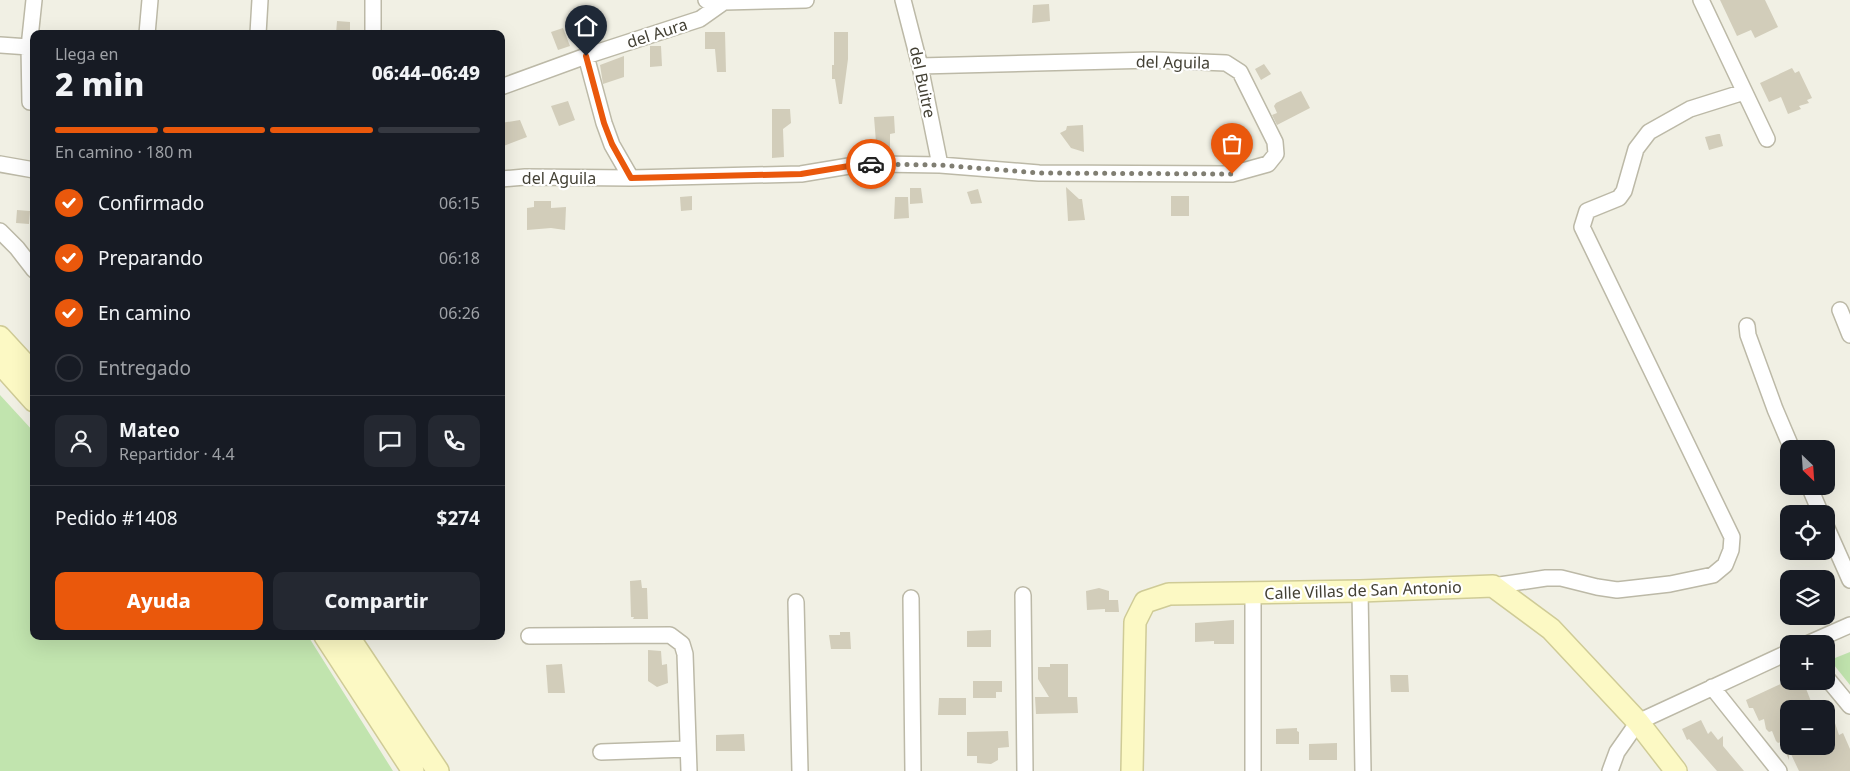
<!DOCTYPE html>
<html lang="es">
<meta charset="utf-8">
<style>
:root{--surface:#171b24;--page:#242831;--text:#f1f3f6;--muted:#9ea1a6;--line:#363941;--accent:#ea580c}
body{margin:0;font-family:"Noto Sans",sans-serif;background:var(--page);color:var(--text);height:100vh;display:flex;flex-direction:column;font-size:19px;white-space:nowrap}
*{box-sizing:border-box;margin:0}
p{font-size:16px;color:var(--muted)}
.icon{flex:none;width:28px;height:28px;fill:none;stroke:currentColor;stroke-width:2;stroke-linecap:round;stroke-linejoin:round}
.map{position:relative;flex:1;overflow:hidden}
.side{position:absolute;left:30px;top:30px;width:475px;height:610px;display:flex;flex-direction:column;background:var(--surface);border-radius:10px;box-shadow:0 5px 20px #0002}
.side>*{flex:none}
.needle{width:32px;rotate:155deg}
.tools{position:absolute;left:1780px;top:440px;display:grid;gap:10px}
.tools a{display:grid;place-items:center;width:55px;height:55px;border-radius:10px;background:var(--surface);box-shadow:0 5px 20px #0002;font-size:25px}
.pin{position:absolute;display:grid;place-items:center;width:42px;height:42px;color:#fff;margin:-51px -21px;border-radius:50% 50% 50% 0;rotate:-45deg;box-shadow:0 0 5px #0007}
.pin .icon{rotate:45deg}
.courier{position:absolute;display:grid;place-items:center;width:50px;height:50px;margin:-25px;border:4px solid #ea580c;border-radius:50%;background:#fff;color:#222;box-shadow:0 1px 6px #0007}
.headline em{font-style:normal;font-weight:800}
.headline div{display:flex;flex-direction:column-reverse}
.headline{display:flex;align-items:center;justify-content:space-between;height:85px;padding:0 25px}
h1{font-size:32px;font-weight:800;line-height:38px}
.bar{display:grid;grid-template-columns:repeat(4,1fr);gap:8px 5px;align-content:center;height:60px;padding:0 25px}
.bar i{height:6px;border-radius:4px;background:var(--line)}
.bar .current{background:var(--accent)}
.bar p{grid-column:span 4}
.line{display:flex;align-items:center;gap:12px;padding:0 25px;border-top:1px solid var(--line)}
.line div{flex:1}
.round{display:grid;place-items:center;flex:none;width:52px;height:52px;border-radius:10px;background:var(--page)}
ol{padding:0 25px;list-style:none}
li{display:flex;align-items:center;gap:15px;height:55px}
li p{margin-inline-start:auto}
li .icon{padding:5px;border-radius:50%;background:var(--accent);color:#fff;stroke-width:4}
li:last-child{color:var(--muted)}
li i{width:28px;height:28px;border:2px solid var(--line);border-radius:50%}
.primary-button{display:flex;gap:10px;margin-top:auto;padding:10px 25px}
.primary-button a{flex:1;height:58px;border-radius:10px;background:var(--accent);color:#fff;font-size:20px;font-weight:800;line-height:58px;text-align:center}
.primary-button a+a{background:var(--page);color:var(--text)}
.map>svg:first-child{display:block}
.green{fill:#c1e4ae}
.building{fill:#d2cdba}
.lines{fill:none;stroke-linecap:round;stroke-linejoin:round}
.street-casing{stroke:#bcb9a7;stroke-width:18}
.secondary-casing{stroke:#cfcb96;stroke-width:24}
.street{stroke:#fff;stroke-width:15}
.secondary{stroke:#fcf9c4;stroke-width:21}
.done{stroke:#807e72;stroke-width:5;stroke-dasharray:0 9}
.route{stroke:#ea580c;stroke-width:6}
.labels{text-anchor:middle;stroke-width:4.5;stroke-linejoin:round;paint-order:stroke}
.street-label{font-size:16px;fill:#434034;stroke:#fff}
</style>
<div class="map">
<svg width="1850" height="771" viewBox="0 0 1850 771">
<rect width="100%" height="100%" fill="#f1f0e4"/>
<path class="green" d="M0,395L34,432V636H308L393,771H0Z
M1850,652V685L1830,660Z"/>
<path class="building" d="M1720,0H1765L1778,27L1755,38L1751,30L1737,36Z
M1049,4L1050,21L1032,23L1033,5Z
M337,21L350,22V34H336Z
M563,28L570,46L558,50L551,32Z
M705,32H725L726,72H717L715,49H705Z
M834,32H848V59L842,104H839L835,79H832V65H834Z
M650,46H661L662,66L650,67Z
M624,56V77L603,84L600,65Z
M1264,64L1271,74L1261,80L1255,69Z
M1792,68L1795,73L1799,71L1812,98L1807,100L1809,103L1799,106L1801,109L1788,114L1781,97L1769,102L1760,83Z
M1301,91L1310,108L1277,125L1272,115L1277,113L1274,106L1276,103Z
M568,101L575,120L559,126L551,106Z
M772,109H790L791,123L783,129L784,157L772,158Z
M894,116L895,133L890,134V155H877L874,117Z
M520,120L527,137L501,147V123Z
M1083,125L1084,152L1071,148L1060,133L1066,130L1067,126Z
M1718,134H1720L1723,146L1709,150L1705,137Z
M1066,187L1079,199H1082L1085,220L1068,221Z
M910,188H921L923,203L910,204Z
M978,189L982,203L971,204L967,192Z
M692,196V210L681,211L680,197Z
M1171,196H1189V216H1171Z
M895,197H908L909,218L894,219Z
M534,201H551V208L566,207L565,230L551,228L527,230V208L534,207Z
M17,210L30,211L29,224L16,223Z
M641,580L642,588H647L648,619H633L634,617H631L630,581Z
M1099,588L1109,591V600H1118L1119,612H1105V609L1087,610L1086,591Z
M1234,620V644H1214V641L1195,642V623Z
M991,630V647H967V631Z
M840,632H850L851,649H831L829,635H840Z
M648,650L661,651L662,665L667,664L668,683L657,687L648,681Z
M562,664L565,693H548L546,665Z
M1050,664H1068V697H1077L1078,713L1036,714L1035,697H1049L1038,679V667H1050Z
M1390,675H1408L1409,692H1391Z
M973,681H1002V692H996V698H973Z
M1787,681H1803L1814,709H1789V746H1826V725L1835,723L1839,735L1843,733L1850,749V771H1799L1789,750V760L1781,742L1778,743L1776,741L1772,731L1769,732L1766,729L1764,719L1759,721L1753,708H1749L1746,700Z
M939,698H966V715H938Z
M1701,720L1708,734L1711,731L1718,740L1723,736V746L1744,771H1717L1689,739L1687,740L1682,729Z
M1297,728V731L1299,732V744H1276V729Z
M1008,731L1009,747L998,748V760L991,764L977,763V756H967V732Z
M744,734L745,751H716V735Z
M1337,743V760H1309V744Z"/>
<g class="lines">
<defs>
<path id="street" d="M706,0L724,2L806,0
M903,0L920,66L940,165
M1701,0L1767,139
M147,34L150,0
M258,34L260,0
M373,34V0
M0,45L29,47
M586,56L604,123L612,145L631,178
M501,87L586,56L700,19L724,2
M30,102L29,47L34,0
M0,164L34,170
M501,179L525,177L631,178L801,174L855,165L879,164L940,165L1039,173L1232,174L1268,164L1276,154L1275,142L1240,72L1226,63L1153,60L920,66
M0,231L17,248L34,270
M1840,310L1850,335
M1747,326L1748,335L1775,409L1792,449
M1809,486L1821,514
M1826,526L1850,580
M1493,586L1546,578H1561L1597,587L1617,590L1670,584L1713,575L1725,565L1731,550L1732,537L1582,227L1587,211L1619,198L1624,191L1636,149L1649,132L1690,109L1744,92
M1360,591L1363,771
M1253,593V771
M1023,595L1025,771
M911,598L913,771
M796,602L800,771
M529,636L670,635L682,644L685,654L689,771
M1807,644L1850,625
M1826,677L1850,706
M1712,687L1779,771
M601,752L688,749
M1610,771L1617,752L1638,722L1789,652"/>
<path id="secondary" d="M0,337L34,374
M0,363L34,401
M325,636L413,771
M348,636L438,771
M1132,771L1135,622L1145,602L1169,594L1360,591L1493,586L1551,629L1638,722L1676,771"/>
</defs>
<use href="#street" class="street-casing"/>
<use href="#secondary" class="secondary-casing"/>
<use href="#street" class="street"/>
<use href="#secondary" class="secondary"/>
</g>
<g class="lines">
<path class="done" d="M871,164L940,165L1039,173L1232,174"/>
<path class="route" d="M586,56L604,123L612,144L631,178L801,174L855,165L871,164"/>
</g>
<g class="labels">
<g class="street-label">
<text transform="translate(657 33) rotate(-18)" y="6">del Aura</text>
<text transform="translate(1173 62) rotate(1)" y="6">del Aguila</text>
<text transform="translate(923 82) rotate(78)" y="6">del Buitre</text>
<text x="559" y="184">del Aguila</text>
<text transform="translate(1363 590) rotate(-2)" y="6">Calle Villas de San Antonio</text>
</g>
</g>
</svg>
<div class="tools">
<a><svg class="needle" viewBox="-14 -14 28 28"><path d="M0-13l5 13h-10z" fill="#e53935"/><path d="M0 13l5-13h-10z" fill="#9ea1a6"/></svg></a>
<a><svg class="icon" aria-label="locate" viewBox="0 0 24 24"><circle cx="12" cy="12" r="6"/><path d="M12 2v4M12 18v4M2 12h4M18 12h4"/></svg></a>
<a><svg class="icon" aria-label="layers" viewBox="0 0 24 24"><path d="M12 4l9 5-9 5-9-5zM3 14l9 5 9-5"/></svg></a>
<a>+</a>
<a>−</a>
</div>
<div class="pin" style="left:1232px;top:174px;background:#ea580c"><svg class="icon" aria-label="bag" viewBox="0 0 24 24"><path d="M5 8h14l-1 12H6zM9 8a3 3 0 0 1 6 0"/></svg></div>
<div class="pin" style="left:586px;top:56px;background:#1f2937"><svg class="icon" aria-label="home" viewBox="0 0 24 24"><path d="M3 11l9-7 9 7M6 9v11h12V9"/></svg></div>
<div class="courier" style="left:871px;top:164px"><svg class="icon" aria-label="car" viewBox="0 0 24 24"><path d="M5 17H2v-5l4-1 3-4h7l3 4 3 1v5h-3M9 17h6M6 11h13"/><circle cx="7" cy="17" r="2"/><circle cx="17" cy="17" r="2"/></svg></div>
<section class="side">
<div class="headline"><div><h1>2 min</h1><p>Llega en</p></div><em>06:44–06:49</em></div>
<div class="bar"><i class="current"></i><i class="current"></i><i class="current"></i><i></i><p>En camino · 180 m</p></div>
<ol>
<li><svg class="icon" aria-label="check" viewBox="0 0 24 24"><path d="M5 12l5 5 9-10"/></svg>Confirmado<p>06:15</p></li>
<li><svg class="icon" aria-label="check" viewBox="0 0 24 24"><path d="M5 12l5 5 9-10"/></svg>Preparando<p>06:18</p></li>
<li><svg class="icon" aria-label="check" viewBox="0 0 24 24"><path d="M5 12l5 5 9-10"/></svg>En camino<p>06:26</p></li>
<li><i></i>Entregado</li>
</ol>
<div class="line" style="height:90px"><a class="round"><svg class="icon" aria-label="person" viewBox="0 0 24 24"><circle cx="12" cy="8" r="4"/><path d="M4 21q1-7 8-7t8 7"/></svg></a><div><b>Mateo</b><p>Repartidor · 4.4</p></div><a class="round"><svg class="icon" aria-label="chat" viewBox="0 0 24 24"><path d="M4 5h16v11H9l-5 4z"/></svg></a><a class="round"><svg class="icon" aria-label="phone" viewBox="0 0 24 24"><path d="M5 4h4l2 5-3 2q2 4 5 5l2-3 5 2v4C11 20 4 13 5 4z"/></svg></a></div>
<div class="line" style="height:65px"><div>Pedido #1408</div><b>$274</b></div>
<div class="primary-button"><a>Ayuda</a><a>Compartir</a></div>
</section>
</div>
